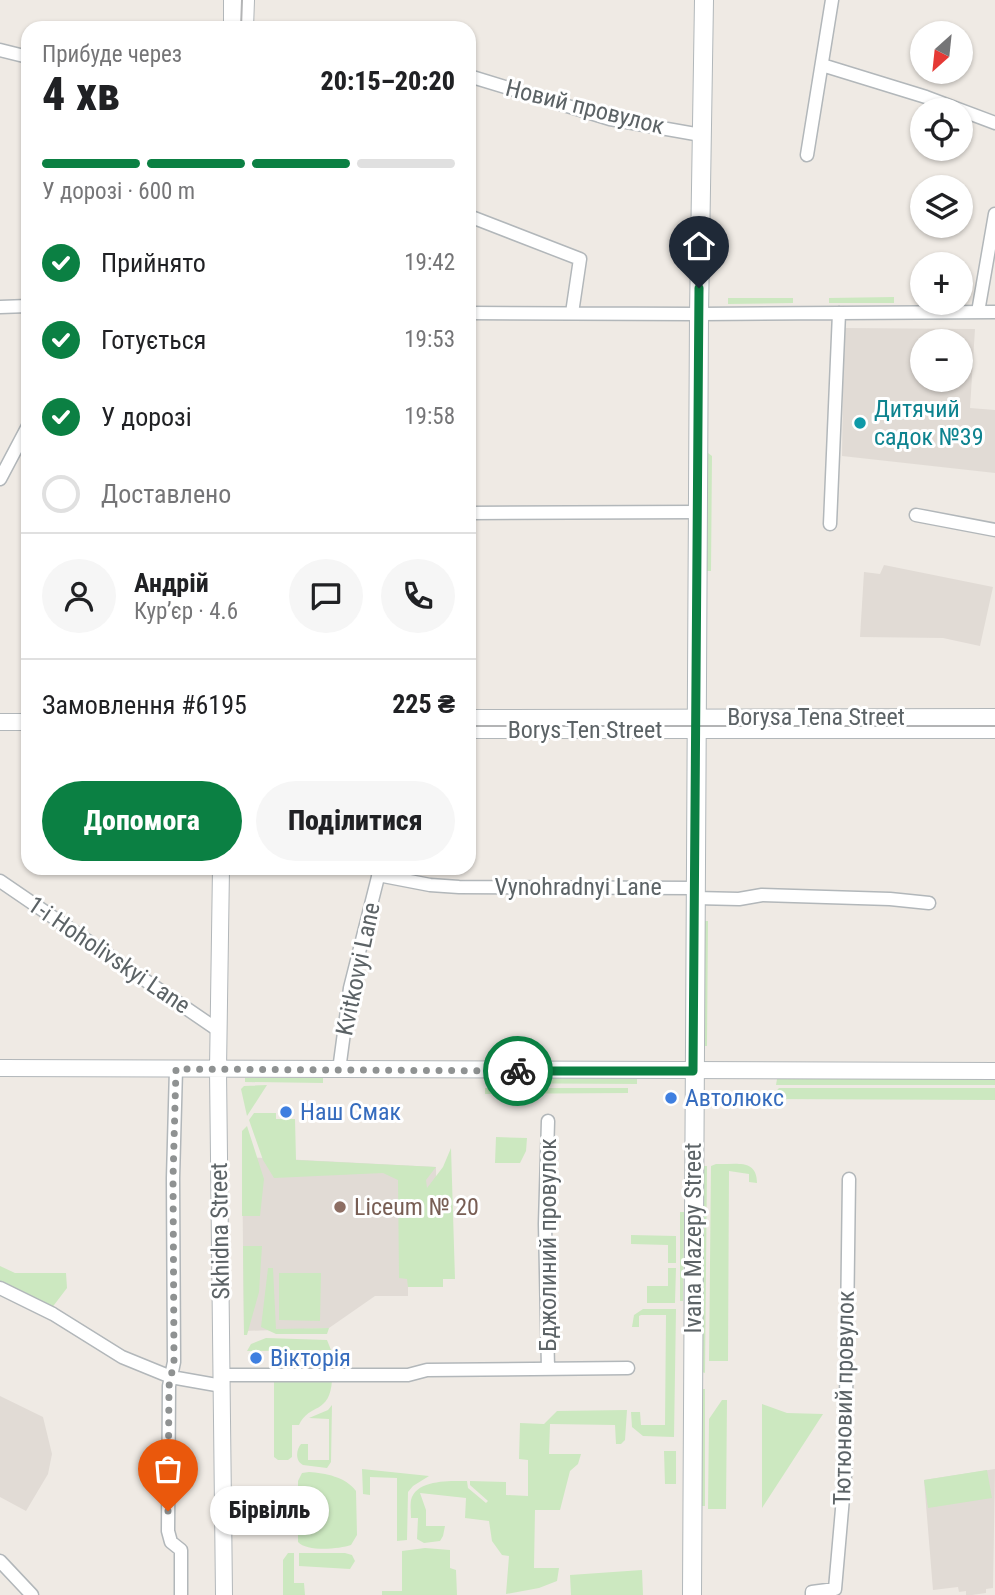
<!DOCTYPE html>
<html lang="uk">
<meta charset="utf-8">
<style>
:root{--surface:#fff;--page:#f6f6f6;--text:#202124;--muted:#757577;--line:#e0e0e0;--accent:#0b8043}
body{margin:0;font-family:"Roboto Condensed",sans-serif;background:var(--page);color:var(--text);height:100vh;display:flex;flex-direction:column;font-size:26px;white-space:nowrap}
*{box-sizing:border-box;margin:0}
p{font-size:23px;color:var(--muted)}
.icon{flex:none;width:38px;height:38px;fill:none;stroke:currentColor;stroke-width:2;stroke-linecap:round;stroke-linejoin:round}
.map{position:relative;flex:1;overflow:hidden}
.side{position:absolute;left:21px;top:21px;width:455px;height:854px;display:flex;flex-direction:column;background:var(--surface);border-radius:21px;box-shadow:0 2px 5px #0004}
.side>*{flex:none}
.needle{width:46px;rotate:207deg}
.fabs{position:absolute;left:910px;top:21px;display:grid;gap:14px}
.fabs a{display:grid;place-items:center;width:63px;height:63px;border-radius:50%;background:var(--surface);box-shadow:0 2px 5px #0004;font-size:35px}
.pin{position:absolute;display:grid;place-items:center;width:60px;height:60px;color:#fff;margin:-72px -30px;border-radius:50% 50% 50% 0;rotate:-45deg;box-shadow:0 0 7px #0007}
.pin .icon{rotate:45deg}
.courier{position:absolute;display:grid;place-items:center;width:70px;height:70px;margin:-35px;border:5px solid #0b8043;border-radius:50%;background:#fff;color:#222;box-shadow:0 2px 9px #0007}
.bubble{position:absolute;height:49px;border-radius:24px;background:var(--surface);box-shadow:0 2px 5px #0004;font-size:23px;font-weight:800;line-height:49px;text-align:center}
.head em{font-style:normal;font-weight:800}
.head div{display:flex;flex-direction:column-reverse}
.head{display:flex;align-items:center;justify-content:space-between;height:119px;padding:0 21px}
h1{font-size:46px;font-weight:800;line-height:52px}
.bar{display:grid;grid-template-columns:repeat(4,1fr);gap:10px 7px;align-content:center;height:84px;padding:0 21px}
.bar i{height:9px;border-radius:5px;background:var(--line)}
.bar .current{background:var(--accent)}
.bar p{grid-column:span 4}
.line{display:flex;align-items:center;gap:18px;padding:0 21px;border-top:2px solid var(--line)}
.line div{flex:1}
.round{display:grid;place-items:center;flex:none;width:74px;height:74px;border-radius:37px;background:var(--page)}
ol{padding:0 21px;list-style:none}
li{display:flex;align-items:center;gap:21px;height:77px}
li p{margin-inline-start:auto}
li .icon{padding:7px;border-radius:50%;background:var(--accent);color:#fff;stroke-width:4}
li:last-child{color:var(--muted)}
li i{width:38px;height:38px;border:4px solid var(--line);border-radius:50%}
.action{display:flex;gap:14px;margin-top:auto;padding:14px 21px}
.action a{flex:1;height:80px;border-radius:42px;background:var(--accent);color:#fff;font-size:28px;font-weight:800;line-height:80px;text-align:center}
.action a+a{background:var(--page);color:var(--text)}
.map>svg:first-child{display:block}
.education{fill:#e1dbd5;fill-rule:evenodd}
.green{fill:#cce8c0}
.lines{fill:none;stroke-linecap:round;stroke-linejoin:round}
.minor-casing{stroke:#b2b7ba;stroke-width:15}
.tertiary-casing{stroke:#b2b7ba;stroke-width:18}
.secondary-casing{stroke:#b1b7ba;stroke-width:20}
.minor{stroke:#fff;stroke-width:12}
.tertiary{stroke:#fff;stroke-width:16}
.secondary{stroke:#fff;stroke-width:18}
.tram{stroke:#b3b4b5;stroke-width:2}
.done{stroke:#8f9292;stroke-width:7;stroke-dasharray:0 12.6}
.route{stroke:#0b8043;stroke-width:9}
.culture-dot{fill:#0f9aa8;stroke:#fff;stroke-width:2.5}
.shop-dot{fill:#3f7fe0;stroke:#fff;stroke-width:2.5}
.education-dot{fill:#8d6e63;stroke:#fff;stroke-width:2.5}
.labels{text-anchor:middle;stroke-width:6;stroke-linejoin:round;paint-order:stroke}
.street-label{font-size:24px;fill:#5c6366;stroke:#fff}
.culture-label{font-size:24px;fill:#0d838f;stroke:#fff;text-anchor:start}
.shop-label{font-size:24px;fill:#366cbe;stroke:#fff;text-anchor:start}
.education-label{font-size:24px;fill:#785e54;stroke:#fff;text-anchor:start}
</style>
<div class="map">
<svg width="995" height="1595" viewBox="0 0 995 1595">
<rect width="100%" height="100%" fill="#efeae4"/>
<path class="education" d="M844,328L975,329L970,408L995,410V473L842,456ZM922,341H961V380H922Z
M884,565L993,587L980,646L943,638L860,637L864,572L880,574Z
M242,1157L436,1167L437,1286L408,1287V1296H375L329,1328L244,1331Z
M0,1396L43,1417L52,1454L48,1474L26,1511L0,1497Z
M995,1469L993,1588L986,1589V1593L972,1595H966V1591L959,1592L958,1587L933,1590L924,1480Z"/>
<path class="green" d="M894,297V303H829V298Z
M728,298H793V303L728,304Z
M708,453L712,456L711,571H707Z
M705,921H708L707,1046H704Z
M245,1078H323V1083L245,1082Z
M485,1078L637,1079V1084L485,1083Z
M995,1078V1085H776L777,1079Z
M267,1085L247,1116L241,1089L244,1086Z
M485,1088H628V1093L485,1094Z
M779,1088H995V1100L769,1099Z
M254,1113H276V1119H295L296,1160L436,1167L426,1180L427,1188L443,1167L451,1148L455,1279H443V1287H408L407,1279L399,1278L398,1180L383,1173L274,1178L263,1160L249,1120Z
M247,1126L264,1179L260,1216H242V1131Z
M496,1137L527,1138L526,1151L520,1163H495Z
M716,1164C735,1165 757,1158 757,1183L749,1182V1174L729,1171L728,1361H709L711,1166Z
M703,1166H707L705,1373L702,1372Z
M680,1212H684L683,1301H680Z
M631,1235L676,1236V1263H668V1245L631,1244Z
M243,1246H262L259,1292L247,1335H244Z
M0,1266L15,1273H66L67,1288L51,1309L0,1283Z
M268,1268H273L276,1329L329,1328L327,1334H276L261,1327Z
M668,1268H676L675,1303H647V1286H668Z
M279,1273H321L320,1321L279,1320Z
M643,1309H676L674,1437L643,1436L632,1427L631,1412H640L641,1425H665L666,1315H641L639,1316V1327H632L634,1315Z
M266,1338L327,1340L331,1350L247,1351L251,1344Z
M274,1380H332C330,1415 309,1403 299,1425H292V1457L288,1460H278L274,1457Z
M702,1389H705V1506H702Z
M722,1400H727L726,1509H708L709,1419Z
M762,1404L787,1413L823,1414L762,1508Z
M332,1405L331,1462L327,1468L303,1465C295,1461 296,1450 301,1444H308V1460H329V1419L309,1418L328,1410Z
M627,1410L625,1440L621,1444H616L615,1425L550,1424L549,1454H581L578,1464L570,1471L560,1510H535L534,1568H559L557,1581L539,1588L506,1594L509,1556L502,1555L492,1541L489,1521L465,1518L466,1498L420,1493L426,1510V1526H445L443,1536L440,1541L424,1543L417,1539L418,1518H411C411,1512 410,1506 411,1500C416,1479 451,1481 467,1481L468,1488L486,1503L488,1501L470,1485V1481L506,1482V1495L528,1496V1460L519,1459L520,1423L544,1424L557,1411Z
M664,1451H676V1484H665Z
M362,1469L429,1476L413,1486L408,1492L407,1540L397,1541V1478L370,1477V1495L363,1494Z
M987,1470L992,1498L928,1508L924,1480Z
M309,1472C325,1473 346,1477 356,1491L357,1535L351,1545C339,1549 307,1552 298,1542V1481L302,1473Z
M425,1548L450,1550V1568L456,1570L457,1595H382V1591H402V1551Z
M288,1553H294V1583H304L305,1595H283V1560Z
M299,1553H345L352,1555L355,1561L350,1569L299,1566Z
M642,1570L643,1595H571L570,1575Z"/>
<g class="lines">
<defs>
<path id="minor" d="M0,50L28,57
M822,65L926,97L995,123
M469,76L610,119L701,135
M807,155L832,0
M469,216L580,259L572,313
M0,307L28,306
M978,312L995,214
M469,313L699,314L995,312
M0,479L28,426
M469,513L698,512
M916,515L995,530
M830,524L839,313
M378,875L430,885L459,887L695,888
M0,881L218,1030
M695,898L739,899L762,895L890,899L929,903
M176,1069L173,1178L174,1362L169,1386L168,1531L171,1542L181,1550V1595
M339,1070L350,988L380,869
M548,1121L545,1224L548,1369
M0,1288L53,1314L122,1357L171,1377L222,1386
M221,1375H408L427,1370L628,1368
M0,1561L32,1595
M812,1595V1592L835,1589L845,1475L849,1179"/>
<path id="tertiary" d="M232,28V0
M245,28L246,0
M469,718L995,717
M0,722H28
M469,730H995
M221,868L218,1070L224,1595
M0,1068L995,1071"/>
<path id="secondary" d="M692,1595L699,314L704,0"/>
</defs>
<use href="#minor" class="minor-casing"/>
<use href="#tertiary" class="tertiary-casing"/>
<use href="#secondary" class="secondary-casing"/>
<use href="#minor" class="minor"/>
<use href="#tertiary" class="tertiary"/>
<use href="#secondary" class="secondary"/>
<path class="tram" d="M241,28L242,0
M469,726H995"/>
</g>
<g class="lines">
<path class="done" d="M168,1511L169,1386L174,1362L173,1178L176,1069L518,1071"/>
<path class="route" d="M518,1071H693L699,288"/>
</g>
<circle class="culture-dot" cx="860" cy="423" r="7"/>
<g class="shop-dot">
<circle cx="671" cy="1098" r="7"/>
<circle cx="286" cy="1112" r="7"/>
<circle cx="256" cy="1358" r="7"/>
</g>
<circle class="education-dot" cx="340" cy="1207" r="7"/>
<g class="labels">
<g class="street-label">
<text transform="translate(585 107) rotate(14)" y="8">Новий провулок</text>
<text x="816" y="725">Borysa Tena Street</text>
<text x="585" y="738">Borys Ten Street</text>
<text x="578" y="895">Vynohradnyi Lane</text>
<text transform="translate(109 955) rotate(34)" y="8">1-i Hoholivskyi Lane</text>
<text transform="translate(358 969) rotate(-78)" y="8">Kvitkovyi Lane</text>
<text transform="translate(220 1231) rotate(-91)" y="8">Skhidna Street</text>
<text transform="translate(693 1238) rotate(-90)" y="8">Ivana Mazepy Street</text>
<text transform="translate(548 1245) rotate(-90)" y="8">Бджолиний провулок</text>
<text transform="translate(844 1398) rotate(-89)" y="8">Тютюновий провулок</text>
</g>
<g class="culture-label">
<text x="874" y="417">Дитячий<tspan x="874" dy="28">садок №39</tspan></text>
</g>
<g class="shop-label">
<text x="685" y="1106">Автолюкс</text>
<text x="300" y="1120">Наш Смак</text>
<text x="270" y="1366">Вікторія</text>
</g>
<g class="education-label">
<text x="354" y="1215">Liceum № 20</text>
</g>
</g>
</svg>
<div class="fabs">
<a><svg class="needle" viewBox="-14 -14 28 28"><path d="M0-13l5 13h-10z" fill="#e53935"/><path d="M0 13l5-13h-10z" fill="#757577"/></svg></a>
<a><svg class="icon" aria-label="locate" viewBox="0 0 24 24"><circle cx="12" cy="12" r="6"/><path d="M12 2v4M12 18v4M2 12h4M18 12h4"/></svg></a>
<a><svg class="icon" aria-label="layers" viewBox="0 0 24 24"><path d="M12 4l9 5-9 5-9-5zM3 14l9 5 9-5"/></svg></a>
<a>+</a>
<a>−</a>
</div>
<div class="pin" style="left:168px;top:1511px;background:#ea580c"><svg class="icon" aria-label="bag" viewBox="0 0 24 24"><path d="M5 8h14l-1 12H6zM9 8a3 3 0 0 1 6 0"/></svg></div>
<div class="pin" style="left:699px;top:288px;background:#1f2937"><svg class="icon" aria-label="home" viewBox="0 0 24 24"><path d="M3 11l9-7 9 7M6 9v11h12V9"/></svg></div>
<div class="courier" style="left:518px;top:1071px"><svg class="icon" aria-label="bike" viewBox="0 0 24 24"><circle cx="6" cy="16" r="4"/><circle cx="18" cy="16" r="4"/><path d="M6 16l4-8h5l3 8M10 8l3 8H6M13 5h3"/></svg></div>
<div class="bubble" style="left:210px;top:1486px;width:119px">Бірвілль</div>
<section class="side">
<div class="head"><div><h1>4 хв</h1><p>Прибуде через</p></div><em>20:15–20:20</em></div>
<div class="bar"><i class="current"></i><i class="current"></i><i class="current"></i><i></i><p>У дорозі · 600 m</p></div>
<ol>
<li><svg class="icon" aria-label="check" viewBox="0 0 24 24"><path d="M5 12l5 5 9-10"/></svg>Прийнято<p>19:42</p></li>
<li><svg class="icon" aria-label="check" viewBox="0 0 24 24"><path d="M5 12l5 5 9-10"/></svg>Готується<p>19:53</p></li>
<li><svg class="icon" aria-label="check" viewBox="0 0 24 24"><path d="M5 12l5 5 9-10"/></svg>У дорозі<p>19:58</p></li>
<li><i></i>Доставлено</li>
</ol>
<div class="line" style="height:126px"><a class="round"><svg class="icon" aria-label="person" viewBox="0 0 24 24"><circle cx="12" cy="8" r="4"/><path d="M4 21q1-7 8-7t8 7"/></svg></a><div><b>Андрій</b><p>Кур’єр · 4.6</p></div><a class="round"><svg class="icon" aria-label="chat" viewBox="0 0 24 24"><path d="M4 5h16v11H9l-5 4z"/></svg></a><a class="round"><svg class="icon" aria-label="phone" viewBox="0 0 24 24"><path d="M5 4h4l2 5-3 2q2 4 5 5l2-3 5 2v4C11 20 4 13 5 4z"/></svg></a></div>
<div class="line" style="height:91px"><div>Замовлення #6195</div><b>225 ₴</b></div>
<div class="action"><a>Допомога</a><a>Поділитися</a></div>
</section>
</div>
